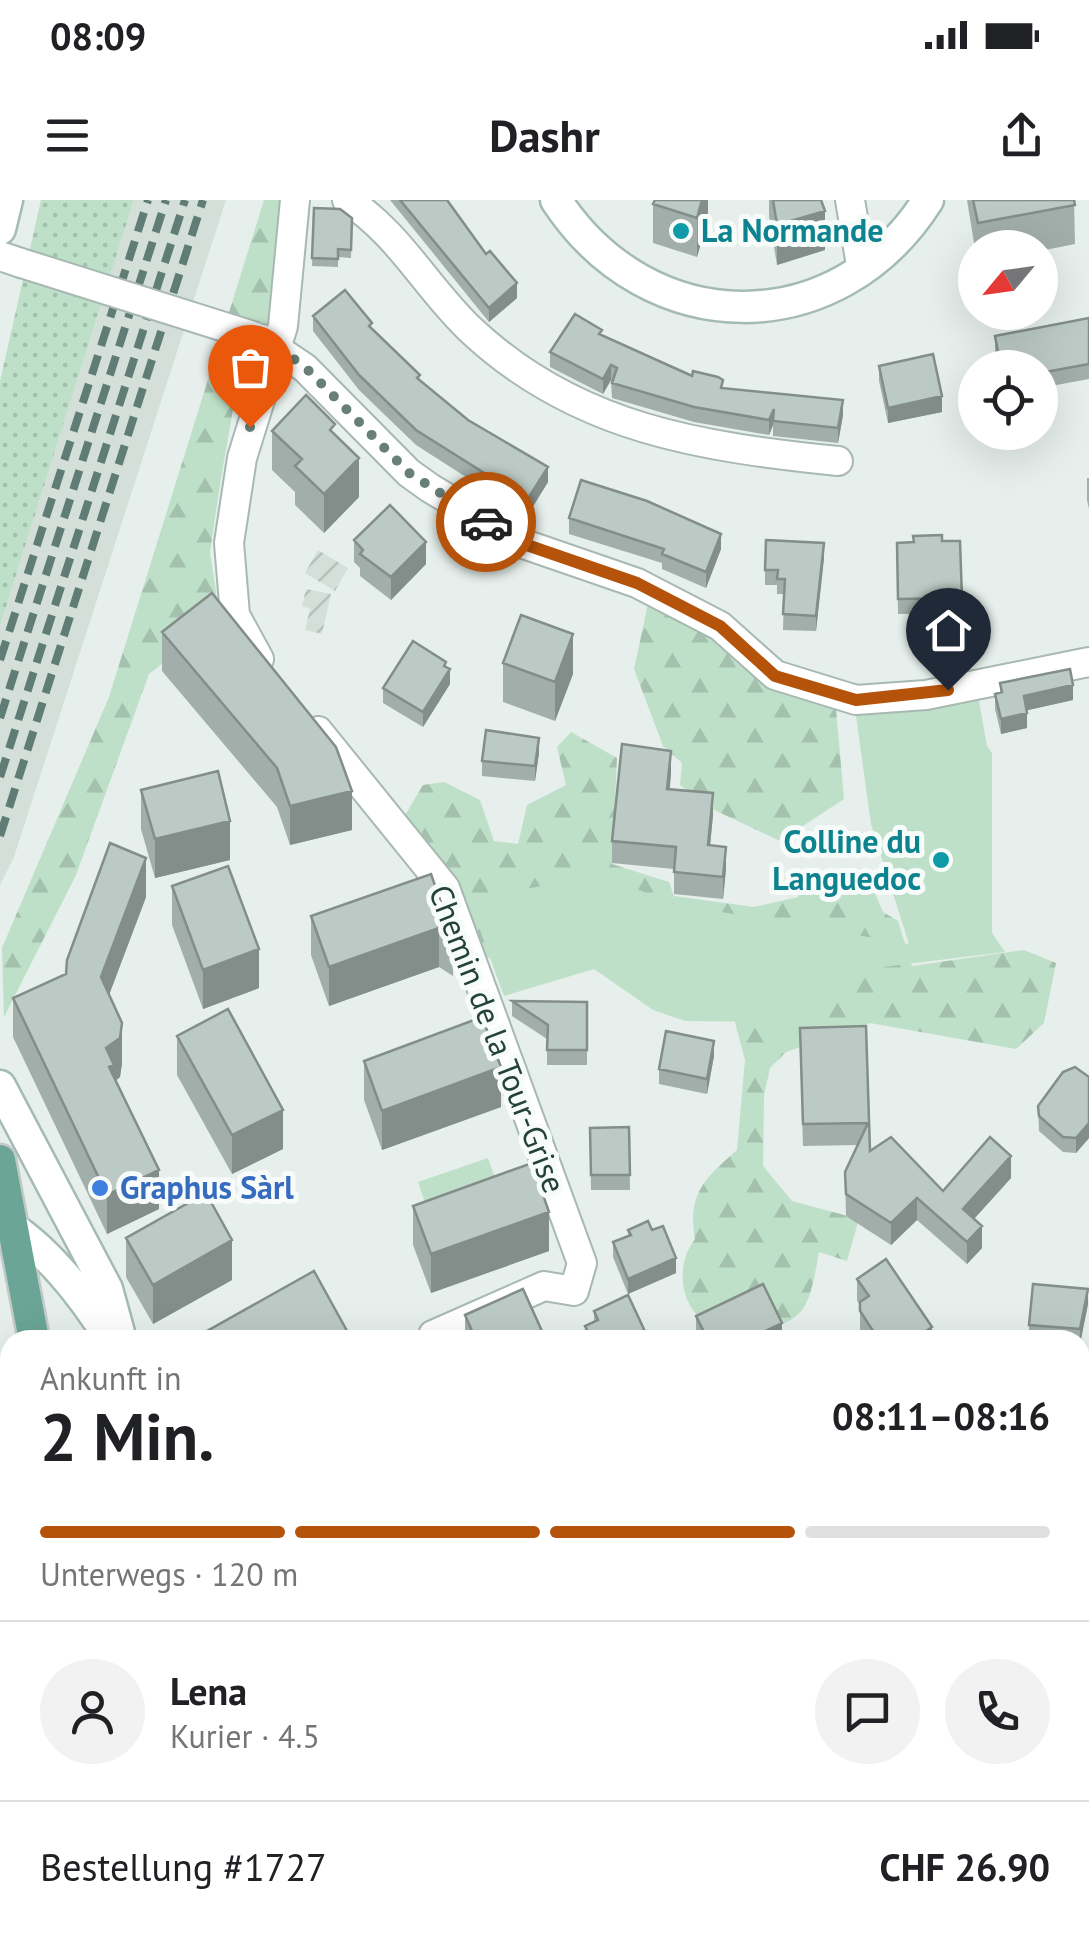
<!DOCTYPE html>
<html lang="de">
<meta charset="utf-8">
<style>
:root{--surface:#fff;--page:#f2f2f2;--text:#202124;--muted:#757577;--line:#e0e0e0;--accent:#b45309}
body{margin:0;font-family:"PT Sans",sans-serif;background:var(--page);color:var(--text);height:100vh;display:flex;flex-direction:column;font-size:38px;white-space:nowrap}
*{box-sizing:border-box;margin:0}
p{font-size:32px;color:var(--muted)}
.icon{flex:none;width:55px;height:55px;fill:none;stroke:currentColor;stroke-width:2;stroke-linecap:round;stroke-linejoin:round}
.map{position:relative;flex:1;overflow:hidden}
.drawer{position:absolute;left:0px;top:1130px;width:1090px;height:622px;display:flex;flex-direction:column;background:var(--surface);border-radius:30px 30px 0 0;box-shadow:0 10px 40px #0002}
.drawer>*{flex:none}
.needle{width:65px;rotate:241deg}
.fabs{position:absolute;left:958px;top:30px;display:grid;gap:20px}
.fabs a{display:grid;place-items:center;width:100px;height:100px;border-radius:50%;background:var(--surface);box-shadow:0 10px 40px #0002;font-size:50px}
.pin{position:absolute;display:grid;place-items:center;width:85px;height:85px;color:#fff;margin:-102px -42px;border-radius:50% 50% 50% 0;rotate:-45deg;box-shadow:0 0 10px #0007}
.pin .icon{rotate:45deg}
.courier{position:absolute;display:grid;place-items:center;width:100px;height:100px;margin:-50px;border:8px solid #b45309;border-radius:50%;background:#fff;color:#222;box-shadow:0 2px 12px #0007}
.headline em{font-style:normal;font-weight:700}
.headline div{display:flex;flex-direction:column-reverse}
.headline{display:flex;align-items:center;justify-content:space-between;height:170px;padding:0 40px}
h1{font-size:65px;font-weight:700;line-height:75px}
.bar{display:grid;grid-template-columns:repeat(4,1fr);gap:15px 10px;align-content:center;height:120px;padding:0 40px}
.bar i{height:12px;border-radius:8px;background:var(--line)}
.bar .active{background:var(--accent)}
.bar p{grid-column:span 4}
.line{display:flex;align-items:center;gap:25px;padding:0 40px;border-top:2px solid var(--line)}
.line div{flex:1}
.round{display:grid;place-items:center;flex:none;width:105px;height:105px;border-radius:52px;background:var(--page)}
.status{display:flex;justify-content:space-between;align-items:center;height:70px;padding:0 50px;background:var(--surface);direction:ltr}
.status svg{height:28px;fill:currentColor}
header{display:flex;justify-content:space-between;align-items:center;height:130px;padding:0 40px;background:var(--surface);font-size:45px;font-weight:700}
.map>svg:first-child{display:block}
.built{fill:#d4dfda}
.industrial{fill:url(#industrial-furrows)}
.grass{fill:url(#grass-dots)}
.forest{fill:url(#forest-firs)}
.park{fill:#bfe0c8}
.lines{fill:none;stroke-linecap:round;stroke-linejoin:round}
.lane-casing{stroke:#a8b8b2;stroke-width:19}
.street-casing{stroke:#a8b8b2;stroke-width:32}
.secondary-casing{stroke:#a4bbb3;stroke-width:35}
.primary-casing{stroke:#c2cac8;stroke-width:35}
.lane{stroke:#fff;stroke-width:14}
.street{stroke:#fff;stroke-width:28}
.secondary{stroke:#fff;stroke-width:30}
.primary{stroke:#6aa596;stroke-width:30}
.rail{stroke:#5f7d75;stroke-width:8;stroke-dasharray:20 10;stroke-linecap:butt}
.street-bridge-casing{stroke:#a8b8b2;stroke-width:32;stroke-linecap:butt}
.street-bridge{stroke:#fff;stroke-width:28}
.wall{fill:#a1aea9}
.shaded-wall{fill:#838d89}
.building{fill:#bbcac4;stroke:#838d89;stroke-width:2.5}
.done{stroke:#687f78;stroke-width:10;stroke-dasharray:0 18}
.route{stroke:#b45309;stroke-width:12}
.culture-dot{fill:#0f9aa8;stroke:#f7fbf9;stroke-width:4}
.shop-dot{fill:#3f7fe0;stroke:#f7fbf9;stroke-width:4}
.labels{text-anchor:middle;stroke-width:10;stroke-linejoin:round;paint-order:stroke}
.culture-label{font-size:32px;font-weight:bold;fill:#0d838f;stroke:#f7fbf9;text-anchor:start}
.street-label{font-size:32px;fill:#24423a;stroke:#f7fbf9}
.shop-label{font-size:32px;font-weight:bold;fill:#366cbe;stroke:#f7fbf9;text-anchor:start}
</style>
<div class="status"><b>08:09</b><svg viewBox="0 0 49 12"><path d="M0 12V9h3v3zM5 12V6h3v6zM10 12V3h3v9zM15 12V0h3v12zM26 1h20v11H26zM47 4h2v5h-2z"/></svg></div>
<header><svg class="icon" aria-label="menu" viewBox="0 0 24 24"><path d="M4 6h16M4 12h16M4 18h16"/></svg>Dashr<svg class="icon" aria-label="share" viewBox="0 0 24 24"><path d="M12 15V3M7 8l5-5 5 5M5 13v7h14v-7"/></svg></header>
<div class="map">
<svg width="1089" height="1752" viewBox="0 0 1089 1752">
<defs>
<pattern id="industrial-furrows" width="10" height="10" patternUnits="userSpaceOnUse" patternTransform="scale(2.5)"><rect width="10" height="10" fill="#d4dfda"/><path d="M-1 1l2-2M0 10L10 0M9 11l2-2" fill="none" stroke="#b6c1bc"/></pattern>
<pattern id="grass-dots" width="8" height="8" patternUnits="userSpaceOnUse" patternTransform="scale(2.5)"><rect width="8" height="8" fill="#bfe0c8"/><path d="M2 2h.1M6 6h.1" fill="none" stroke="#a4c1ad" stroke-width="1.8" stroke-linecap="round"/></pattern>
<pattern id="forest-firs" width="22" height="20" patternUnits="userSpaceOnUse" patternTransform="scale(2.5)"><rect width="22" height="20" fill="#bfe0c8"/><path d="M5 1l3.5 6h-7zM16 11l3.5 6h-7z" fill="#a4c1ad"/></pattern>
</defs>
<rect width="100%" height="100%" fill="#e6efeb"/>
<path class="built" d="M134,0H226L14,657L0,685V426Z"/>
<path class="industrial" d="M318,350L348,368L335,391L305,373Z
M306,389L331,394L322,434L305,430L310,409L302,406Z"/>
<path class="grass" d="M41,0H134L0,426V181Z"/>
<path class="forest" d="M264,0H284L269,121L244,147L221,278L210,352L220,419L149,474L76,675L4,817L2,748L109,497Z
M648,404L713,429L787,493L836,509L844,599L780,641L704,605L680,585L682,563L663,546L634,469Z
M571,532L617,558L612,664L669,682L674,696L754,707L798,697L808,675L864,668L883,712L898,721L912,766L1024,750L1056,763L1044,823L1016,849L870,823L786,852L770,868L764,896L763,966L792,1001L859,1019L847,1061L819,1052C807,1121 804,1118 739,1139C727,1133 712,1128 702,1120C678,1100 677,1062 695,1039C687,994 705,978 737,950L745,860L729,800L677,746L503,762L483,756L404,617L423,585L444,582L480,600L494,641L518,644L527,605L566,585L557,547Z"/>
<path class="park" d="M977,490L987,546L992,553V733L1005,752L834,773L798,816L781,822L685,821L653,810L594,769L504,796L469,700L557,683L569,676L571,680L603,674L669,703L909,744L871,624L855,509Z
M488,958L495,978L425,1003L418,982Z"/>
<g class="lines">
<defs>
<path id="lane" d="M380,1742V1752"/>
<path id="street" d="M347,0C400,34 427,89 472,131C577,229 702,247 838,261
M850,0L862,71
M0,56L21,63
M262,139L305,168L409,273L430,288L521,343L637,383L720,426L775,475L856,500L926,495L1089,462
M259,459L235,415L229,343L242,258L283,126L295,0
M318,531L445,688L582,1063L574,1091L544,1086L433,1135
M0,1234L10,1216
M1080,1412L1089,1401
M262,1742V1752
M580,1742L587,1752"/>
<path id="secondary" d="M556,0C648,141 837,144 928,0
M0,29L7,0
M0,886L107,1089L121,1140
M0,1020C45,1046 84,1096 111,1140
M1080,1458L1089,1470"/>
<path id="primary" d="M0,960L34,1140
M0,1258L8,1752
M53,1742V1752"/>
</defs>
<use href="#lane" class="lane-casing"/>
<use href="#street" class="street-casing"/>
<use href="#secondary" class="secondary-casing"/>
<use href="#primary" class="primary-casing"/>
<use href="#lane" class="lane"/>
<use href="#street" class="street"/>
<use href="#secondary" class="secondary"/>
<use href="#primary" class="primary"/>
<path class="rail" d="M0,460L148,0
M0,518L166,0
M0,577L185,0
M0,636L203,0"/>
<defs>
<path id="street-bridge" d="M21,63L256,137"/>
</defs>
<use href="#street-bridge" class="street-bridge-casing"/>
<use href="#street-bridge" class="street-bridge"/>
</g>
<path class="wall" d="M390,0H447L517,98L489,122Z
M708,0V19L697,57L653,43V4Z
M769,0H821L825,50L777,65L769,16Z
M967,0H1074L1075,44L1040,51V48H975V49Z
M314,8L352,18L351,58L338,57V67L312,66Z
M313,116L372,129L420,181L548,282L527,316L416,245L359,190L313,131Z
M1089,118V179L1040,188V168H998L995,151V136Z
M602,135L723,188L843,215L838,243L773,236V225L769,235L694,222L612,198L611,180L603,194L550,167V152Z
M879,166L942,212L888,223L879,181Z
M272,231L335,235L359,297L324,333L295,305V292L272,270Z
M1087,278H1089V309L1087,300Z
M569,318L721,349L706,388L662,369V363L569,334Z
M354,340L426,364L391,400L360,376V368L354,362Z
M960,341L962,413L898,414L897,343Z
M824,358L816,431L783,430L784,394H777V385H765V370Z
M162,432L352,630L290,645L277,607L162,471Z
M503,463L573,474L555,521L503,502Z
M446,467L450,484L423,527L383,503V488Z
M1000,483L1073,500L1027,510V528L1001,534L995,509V494L1000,493Z
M539,553L535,581L482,576V561Z
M671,573L670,589L713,615L710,645L726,669L723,699L674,694V669L612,663V641Z
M141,590L230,660L155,678L141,629Z
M431,674L453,737V776L439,767L329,806L311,755V716Z
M172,686L259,788L203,809L172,725Z
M146,697L109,795L122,863L120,877L115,881L159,1009L107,1034L13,837V798L66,774Z
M512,801L587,802V865H547V839L512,816Z
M866,826L870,951L943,991L1011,978L974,1019L982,1048L967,1064L917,1020L891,1045L846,1016L845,972L858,945L803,946L800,850Z
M177,836L283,949L232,974L177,875Z
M714,856L707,894L659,884V869Z
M364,861L501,907L382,950L364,900Z
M1089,877V938L1076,953L1063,952L1039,931L1038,906Z
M629,927L630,990H591L590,928Z
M413,1006L549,1051L431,1093L413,1045Z
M628,1030H652L676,1073L628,1094L613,1057V1042L628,1036Z
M126,1038L232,1080L153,1124L126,1077Z
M857,1079L932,1140H864L860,1133V1105L857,1101Z
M1088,1104L1080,1144V1140H1029V1125Z
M594,1111L649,1140H585V1126L594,1122Z
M465,1115L546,1140H465Z
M696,1116L782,1138L778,1140H700L696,1131Z
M1080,1294L1089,1298V1364L1080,1361Z
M1080,1552H1089V1641H1080Z
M1089,1713V1749L1085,1729V1714Z
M127,1742H220L221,1752H159V1746L128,1747Z
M282,1742H343L348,1752H282Z
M407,1742H537V1747L516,1752H409Z
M611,1742H674V1752H618Z
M714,1742H843L842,1752H714Z"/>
<path class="shaded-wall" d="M702,0H708V19L697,57V18Z
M825,11V50L777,65V25Z
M517,83V98L489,122V108Z
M611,165V180L603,194V179Z
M942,196V212L888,223V208Z
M843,200V215L838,243V228Z
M774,209L773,225L769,235V220Z
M359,258V297L324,333V294Z
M548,267V282L527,316V300Z
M721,334V349L706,388V372Z
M426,342V364L391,400V377Z
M824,343V358L816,431V416Z
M573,434V474L555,521V482Z
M446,462V475L450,469V484L423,527V512Z
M1073,485V500L1024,511V496Z
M1027,513V528L1001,534V519Z
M539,538V553L535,581V566Z
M671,551V573L667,611V589Z
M352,591V630L290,645V606Z
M713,593V615L708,667V645Z
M230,621V660L155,678V639Z
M726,647V669L723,699V677Z
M146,658V697L101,816V777Z
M439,728V767L329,806V767Z
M259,749V788L203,809V770Z
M122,823V863L120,877L114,882V904L106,848Z
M714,841V856L707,894V879Z
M501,867V907L382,950V911Z
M283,910V949L232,974V935Z
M1089,923V938L1076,953V938Z
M1011,956V978L963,1031V1009Z
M159,970V1009L107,1034V995Z
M917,998V1020L891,1045V1023Z
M549,1012V1051L431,1093V1054Z
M982,1026V1048L967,1064V1042Z
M232,1040V1080L153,1124V1085Z
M676,1058V1073L628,1094V1079Z
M1088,1089V1104L1080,1144V1129Z
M782,1123V1138L778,1140H747Z
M932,1127V1140H913Z
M416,1742H537V1747L516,1752H416Z
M641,1742H674V1752H638V1745Z"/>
<path class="building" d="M400,0H447L486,54L490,51L517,83L489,108Z
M655,0H702L697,18L653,4Z
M773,0H821L825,11L777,25Z
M973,0H1074L1075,5L978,23Z
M314,8L340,9L352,18L351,50L338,49V59L312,58Z
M345,90L372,123L369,126L420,175L417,178L468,220L548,267L527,300L416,230L359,175L313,116Z
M575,114L602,130L599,134L692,176L693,171L718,177L723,180L721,188L843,200L838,228L773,221L774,209L769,220L694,207L612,183L617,168L611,165L603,179L550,152Z
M1089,118V164L1040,173V168H1001L995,136Z
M933,154L942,196L888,208L879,166Z
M306,195L335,224L330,230L359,258L324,294L295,266L302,259L272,231Z
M581,280L647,301L721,334L706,372L662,354L664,349L569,318Z
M390,305L426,342L391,377L360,354L363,350L354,340Z
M942,335V341H960L962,398L898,399L897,343L914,342L913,336Z
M766,340L824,343L816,416L783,414L785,379H777L778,370H765Z
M212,393L336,547L352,591L290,606L277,568L162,432Z
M521,415L573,434L555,482L503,463Z
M413,441L446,462L444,466L450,469L423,512L383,488Z
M1070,469L1073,485L1024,496L1027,513L1001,519L995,494L1002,492L1000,483Z
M486,530L539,538L535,566L482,561Z
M622,544L671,551L667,589L713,593L708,645L726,647L723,677L674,672L676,647L612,641Z
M218,571L230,621L155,639L141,590Z
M110,643L146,658L101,777L122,823L120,838L106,848L114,865L109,867L159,970L107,995L13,798L66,774L67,760Z
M228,666L259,749L203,770L172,686Z
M431,674L453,737L439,728L329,767L311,716Z
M512,801L587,802V850H547L548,825Z
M228,809L283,910L232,935L177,836Z
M482,817L501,867L382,911L364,861Z
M866,826L870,951L891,937L943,991L990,937L1011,956L963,1009L982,1026L967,1042L917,998L891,1023L846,994L845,972L868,923L803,924L800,828Z
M666,831L714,841L707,879L659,869Z
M1075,867L1089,877V923L1076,938L1063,937L1039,916L1038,906L1063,872Z
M629,927L630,975H591L590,928Z
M532,963L549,1012L431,1054L413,1006Z
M206,993L232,1040L153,1085L126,1038Z
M648,1021L652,1030L663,1026L676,1058L628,1079L613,1042L631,1035L628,1030Z
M886,1059L932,1127L913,1140H879L860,1111V1102L869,1096L857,1079Z
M314,1071L352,1140H191Z
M763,1084L782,1123L747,1140H708L696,1116Z
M1033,1084L1088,1089L1080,1129L1029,1125Z
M523,1089L546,1140H476L465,1115Z
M628,1095L649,1140H592L585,1126L598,1120L594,1111Z
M1080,1294L1089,1298V1349L1080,1346Z
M1080,1552H1089V1621H1080Z
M1089,1713V1734L1085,1714Z
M161,1742H220L221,1752H161Z
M284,1742H343L348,1752H289Z
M720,1742H840L839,1752H782L750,1747V1752H722L723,1743Z
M895,1742H950L949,1752H894Z"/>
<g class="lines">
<path class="done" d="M250,227L276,146L306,168L409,273L486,322"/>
<path class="route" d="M486,322L521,343L637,383L720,426L775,476L856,500L948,490"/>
</g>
<g class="culture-dot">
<circle cx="681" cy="31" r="10"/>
<circle cx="941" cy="660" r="10"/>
</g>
<circle class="shop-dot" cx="100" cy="988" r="10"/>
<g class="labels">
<g class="culture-label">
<text x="701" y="42">La Normande</text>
<text x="921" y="653" text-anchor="end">Colline du<tspan x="921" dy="37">Languedoc</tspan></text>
</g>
<g class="street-label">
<text transform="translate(497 839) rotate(69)" y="11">Chemin de la Tour-Grise</text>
</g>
<g class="shop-label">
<text x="120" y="999">Graphus Sàrl</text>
</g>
</g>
</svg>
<div class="fabs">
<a><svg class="needle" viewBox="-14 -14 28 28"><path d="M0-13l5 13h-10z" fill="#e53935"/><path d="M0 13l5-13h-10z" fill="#757577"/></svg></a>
<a><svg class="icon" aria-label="locate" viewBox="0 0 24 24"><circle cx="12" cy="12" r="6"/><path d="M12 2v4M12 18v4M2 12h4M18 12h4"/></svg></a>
</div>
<div class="pin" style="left:250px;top:227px;background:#ea580c"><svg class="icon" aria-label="bag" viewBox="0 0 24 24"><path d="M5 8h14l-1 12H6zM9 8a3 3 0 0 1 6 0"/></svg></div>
<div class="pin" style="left:948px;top:490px;background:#1f2937"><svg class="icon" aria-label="home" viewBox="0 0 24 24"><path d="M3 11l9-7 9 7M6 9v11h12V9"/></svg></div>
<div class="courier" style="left:486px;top:322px"><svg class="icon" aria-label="car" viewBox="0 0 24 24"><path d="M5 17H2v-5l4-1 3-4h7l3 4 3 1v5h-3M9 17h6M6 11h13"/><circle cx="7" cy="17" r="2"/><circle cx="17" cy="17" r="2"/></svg></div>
<section class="drawer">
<div class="headline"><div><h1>2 Min.</h1><p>Ankunft in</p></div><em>08:11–08:16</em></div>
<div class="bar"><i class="active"></i><i class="active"></i><i class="active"></i><i></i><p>Unterwegs · 120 m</p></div>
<div class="line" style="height:180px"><a class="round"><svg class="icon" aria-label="person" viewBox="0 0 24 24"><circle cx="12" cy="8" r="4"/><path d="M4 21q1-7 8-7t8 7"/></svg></a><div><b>Lena</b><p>Kurier · 4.5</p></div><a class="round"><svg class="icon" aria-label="chat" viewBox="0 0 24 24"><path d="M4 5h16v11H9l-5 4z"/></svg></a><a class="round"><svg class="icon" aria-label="phone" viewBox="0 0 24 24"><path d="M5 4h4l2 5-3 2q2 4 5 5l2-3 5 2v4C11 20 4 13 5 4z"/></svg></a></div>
<div class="line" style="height:130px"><div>Bestellung #1727</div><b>CHF 26.90</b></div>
</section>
</div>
